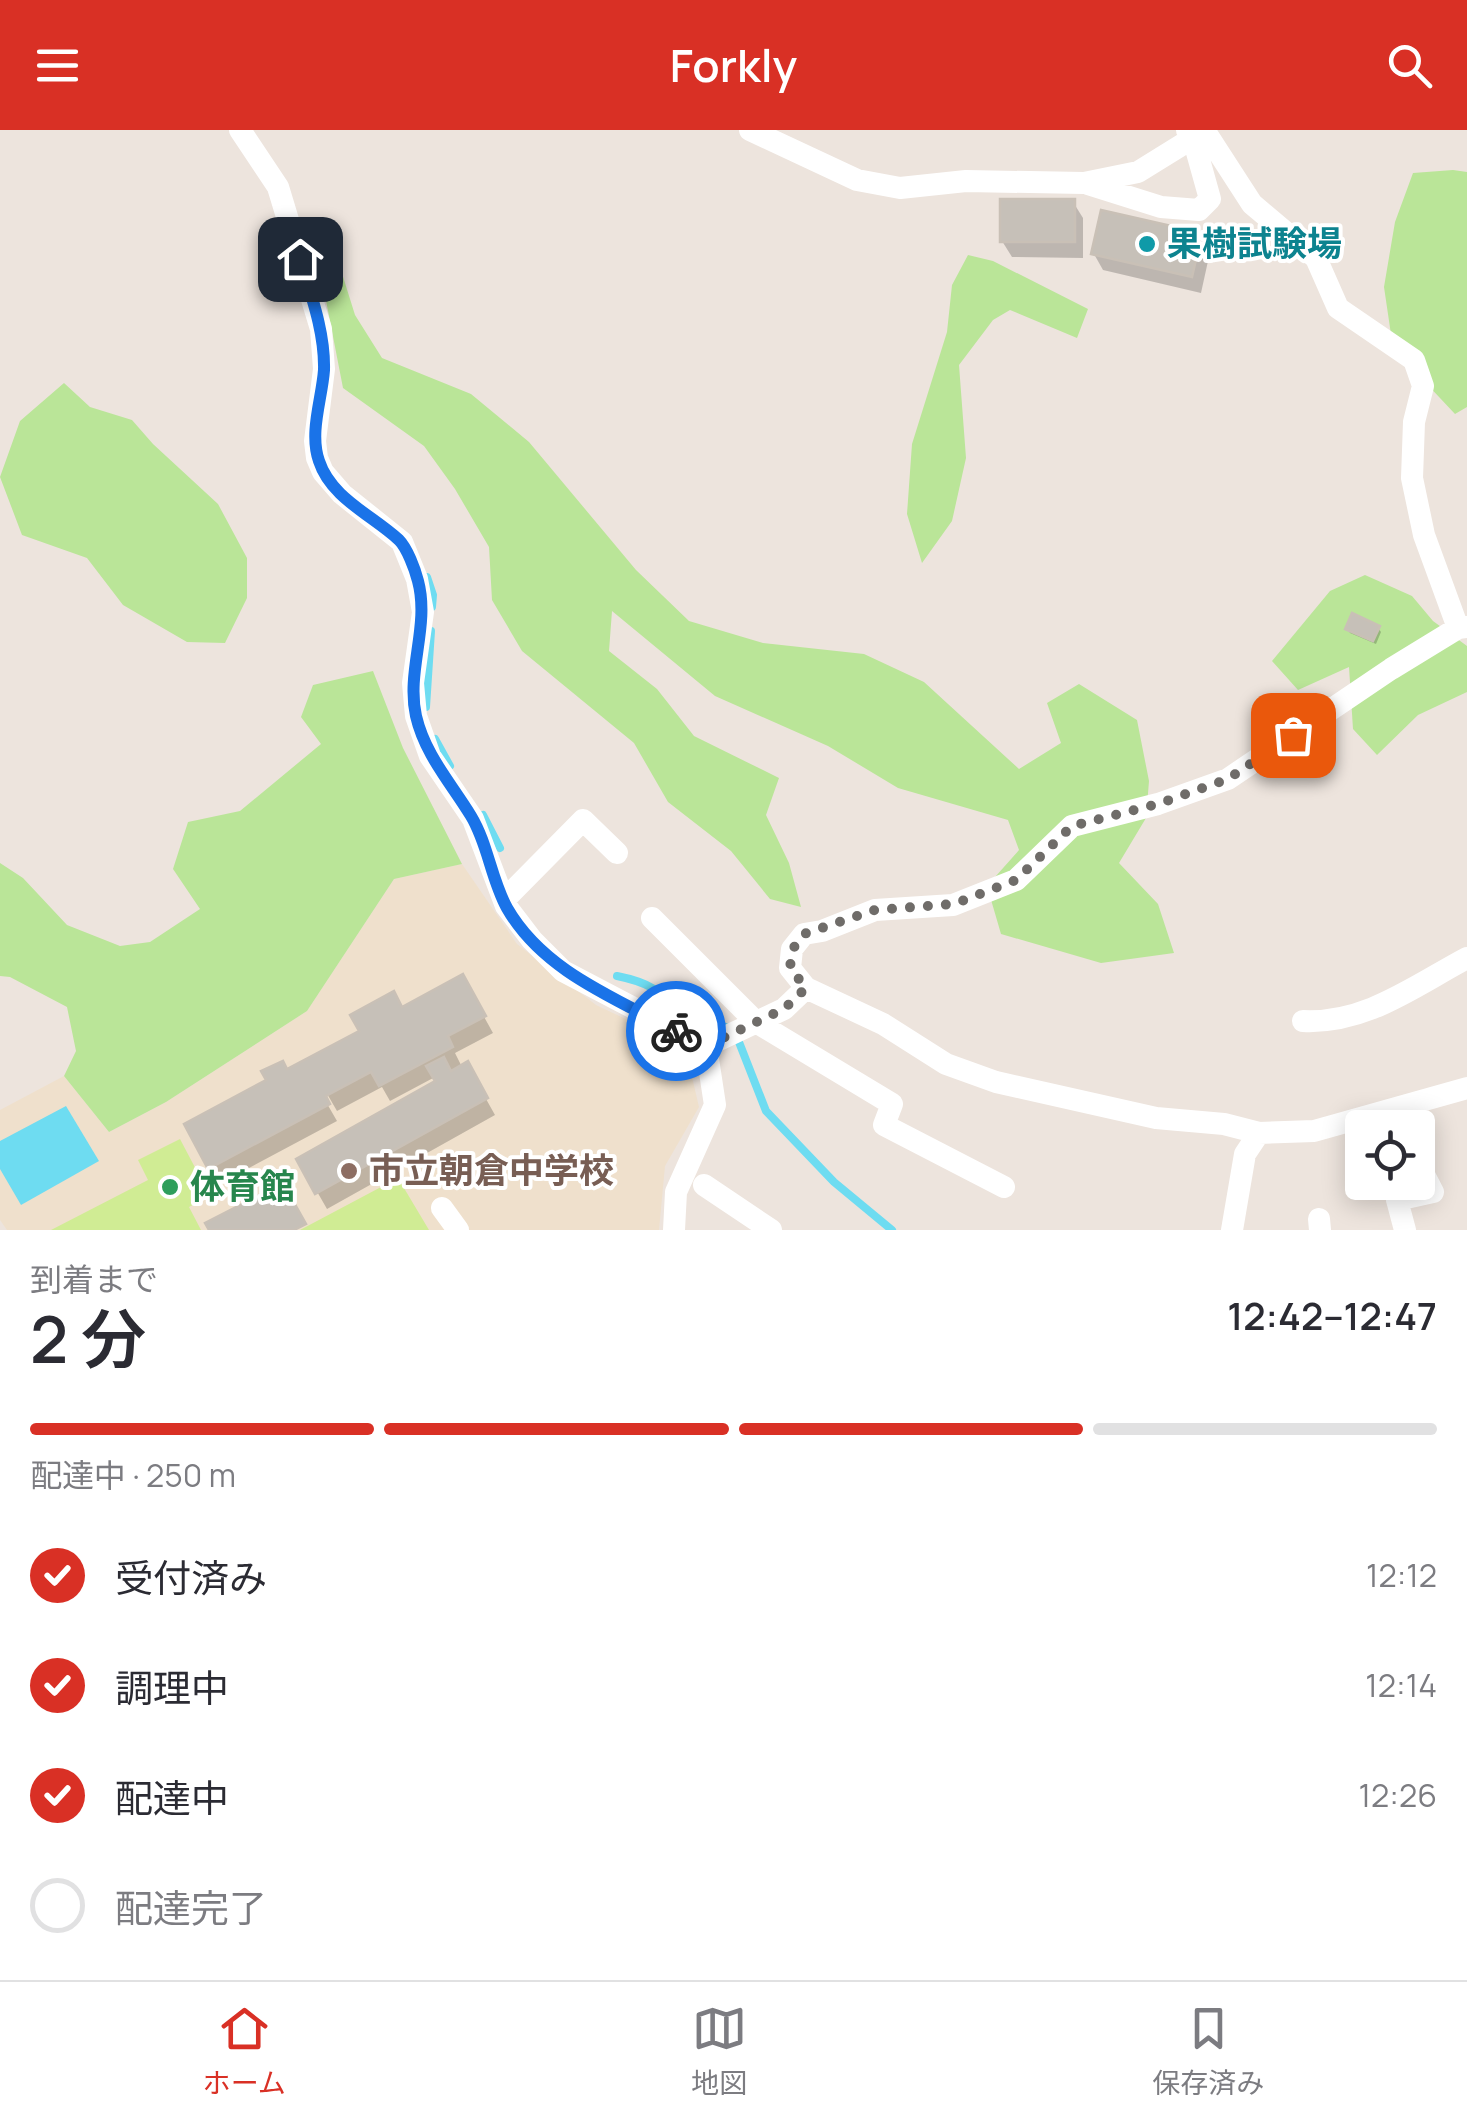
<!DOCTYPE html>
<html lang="ja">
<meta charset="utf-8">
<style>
:root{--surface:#fff;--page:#f7f7f7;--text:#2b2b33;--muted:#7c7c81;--line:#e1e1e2;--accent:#d93025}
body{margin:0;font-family:Manrope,"Noto Sans JP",sans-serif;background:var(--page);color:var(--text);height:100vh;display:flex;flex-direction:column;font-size:38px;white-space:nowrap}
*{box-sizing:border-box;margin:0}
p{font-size:32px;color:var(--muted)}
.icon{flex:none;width:55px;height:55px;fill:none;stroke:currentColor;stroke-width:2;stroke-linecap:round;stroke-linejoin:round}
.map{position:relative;height:1100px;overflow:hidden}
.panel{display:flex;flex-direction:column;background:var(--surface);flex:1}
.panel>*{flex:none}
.buttons{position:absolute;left:1345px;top:980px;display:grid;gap:20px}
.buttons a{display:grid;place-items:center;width:90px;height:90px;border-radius:10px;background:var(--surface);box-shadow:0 5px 25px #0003;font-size:50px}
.pin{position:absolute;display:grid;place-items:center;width:85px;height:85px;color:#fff;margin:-42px;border-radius:20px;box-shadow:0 5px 15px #0006}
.courier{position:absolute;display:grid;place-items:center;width:100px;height:100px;margin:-50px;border:8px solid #1a73e8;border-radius:50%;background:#fff;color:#222;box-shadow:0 2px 12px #0007}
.head em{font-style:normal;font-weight:600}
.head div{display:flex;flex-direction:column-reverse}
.head{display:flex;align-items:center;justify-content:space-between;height:170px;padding:0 30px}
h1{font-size:65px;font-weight:600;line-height:75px}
.bar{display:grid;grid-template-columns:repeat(4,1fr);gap:15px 10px;align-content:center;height:120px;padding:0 30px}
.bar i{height:12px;border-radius:8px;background:var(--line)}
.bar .selected{background:var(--accent)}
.bar p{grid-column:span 4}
ol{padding:0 30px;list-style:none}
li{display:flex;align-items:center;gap:30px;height:110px}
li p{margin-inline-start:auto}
li .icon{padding:10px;border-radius:50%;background:var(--accent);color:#fff;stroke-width:4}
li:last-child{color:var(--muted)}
li i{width:55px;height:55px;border:5px solid var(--line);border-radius:50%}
header{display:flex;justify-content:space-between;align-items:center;height:130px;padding:0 30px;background:var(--accent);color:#fff;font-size:45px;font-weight:600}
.dock{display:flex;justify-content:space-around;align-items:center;height:140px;border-top:2px solid var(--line);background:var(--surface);font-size:28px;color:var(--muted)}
.dock a{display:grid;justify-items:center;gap:5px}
.dock .selected{color:var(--accent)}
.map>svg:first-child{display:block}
.education{fill:#efe0cc}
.green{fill:#bae598}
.pitch{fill:#d0ec94}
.water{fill:#6edcf1}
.shadow{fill:#0003}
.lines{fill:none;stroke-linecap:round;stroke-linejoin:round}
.stream{stroke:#6edcf1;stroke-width:8}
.building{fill:#c6c0b8;stroke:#c9c0b6;stroke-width:2.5}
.street{stroke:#fff;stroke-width:22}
.done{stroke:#6f6c69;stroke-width:10;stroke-dasharray:0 18}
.route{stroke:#1a73e8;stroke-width:12}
.culture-dot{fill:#0f9aa8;stroke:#fff;stroke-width:4}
.education-dot{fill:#8d6e63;stroke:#fff;stroke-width:4}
.leisure-dot{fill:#2e9e5b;stroke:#fff;stroke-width:4}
.labels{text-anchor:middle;stroke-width:8;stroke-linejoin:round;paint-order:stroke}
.culture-label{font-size:35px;font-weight:bold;fill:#0d838f;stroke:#fff;text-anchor:start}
.education-label{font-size:35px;font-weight:bold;fill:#785e54;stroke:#fff;text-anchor:start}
.leisure-label{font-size:35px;font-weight:bold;fill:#27864d;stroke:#fff;text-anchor:start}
</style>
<header><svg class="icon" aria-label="menu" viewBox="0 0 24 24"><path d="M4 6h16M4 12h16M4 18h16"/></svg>Forkly<svg class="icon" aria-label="search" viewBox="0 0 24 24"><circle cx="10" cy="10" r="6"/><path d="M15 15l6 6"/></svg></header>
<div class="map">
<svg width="1467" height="1100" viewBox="0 0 1467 1100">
<rect width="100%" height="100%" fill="#ede4dd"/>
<path class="education" d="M462,734L517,814L596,875L685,917L699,977L665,1036L659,1100H7L0,1090V980L64,946L109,1002L166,972L307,881L394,749Z"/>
<path class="green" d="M1453,40L1467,42V277L1455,284L1393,218L1384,157L1395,92L1413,43Z
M317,124L340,137L355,185L382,228L471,264L529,312L636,440L689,491L763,513L864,524L924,552L1019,639L1061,613L1047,573L1079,554L1137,590L1149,651L1146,688L1119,733L1158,774L1174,823L1101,833L1001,804L987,756L1019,720L1008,690L898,658L828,616L715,566L612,481L609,521L657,559L694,606L779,648L766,685L789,733L801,777L770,769L731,721L668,672L634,613L522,521L492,470L489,417L455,359L424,316L343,258Z
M968,125L993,131L1088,179L1077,208L1010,180L993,190L959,235L966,328L952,391L922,433L907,384L912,314L947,202L952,155Z
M64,253L90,277L132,290L153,314L218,374L247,428V468L225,513L187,512L123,475L87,428L22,405L0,347L20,291Z
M1365,445L1412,466L1433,491L1467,516V562L1418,585L1377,625L1353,599L1349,537L1298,560L1272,531L1330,461Z
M373,541L403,618L462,734L394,749L307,881L166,972L109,1002L64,946L76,921L67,877L10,847L0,846V733L23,748L67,795L120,816L150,812L200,779L173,739L188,692L240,681L321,614L301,587L313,555Z"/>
<path class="pitch" d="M180,1009L210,1066L189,1077L201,1100H51L148,1050L138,1030Z
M398,1048L429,1100H300Z"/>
<path class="water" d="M66,976L99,1031L21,1075L0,1039V1011Z"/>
<path class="shadow" d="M1073,72L1083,88V128L1012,127L1002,111Z
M1201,106L1210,122L1201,163L1103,140L1094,124Z
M1378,498L1381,502L1376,514L1350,503L1348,499Z
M462,847L493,903L455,923L462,937L467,935L495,985L327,1079L299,1030L438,952L435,947L390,971L382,957L337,981L326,962L322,965L337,991L219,1054L187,995Z"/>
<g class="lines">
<path class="stream" d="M427,447L433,465L432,477
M426,577L431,501
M435,609L450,636
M483,685L500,718
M617,846C647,852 662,860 680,885L726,897
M737,907L766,981L834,1052L892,1100"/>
</g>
<path class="building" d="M1000,69H1075V112H1000Z
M1101,80L1202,103L1192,147L1091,124Z
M1352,483L1380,496L1373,511L1345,499Z
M463,844L486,886L448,906L453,917L379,956L371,942L326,966L330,974L208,1039L184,994L266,950L261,941L283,931L287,939L359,901L350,885L394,861L402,877Z
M444,927L451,941L468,931L488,968L315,1064L296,1029L435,951L426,936Z
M283,1053L306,1094L294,1100H209L205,1093Z"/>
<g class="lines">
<path class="street" d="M240,0L278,57L321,199L324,239L315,311L317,328L323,342L342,364L402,412L417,449L423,482L413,553L416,586L430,626L473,689L506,776L532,810L563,841L706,916L784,879L806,858
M750,0L857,50L900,58L966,51L1084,53L1138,42L1193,8L1208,6L1252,74L1316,128L1338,178L1414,230L1423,256L1414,292L1412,348L1424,405L1458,498
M1088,54L1161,77L1199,80L1210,69L1193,8L1187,0
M1467,497L1458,498L1391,539L1228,649L1158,674L1072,696L1016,750L953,775L875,780L822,801L804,804L792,819L790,838L806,858L883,894L946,934L996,952L1156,988L1224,994L1259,1003L1314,1001L1467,958
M504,770L583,690L617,723
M652,788L756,892L892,974L884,995L1004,1057
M1303,891C1366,894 1414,856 1467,828
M704,1055L771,1100
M442,1078L458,1100
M1319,1089L1320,1100
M674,1100L676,1062L715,975L706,916
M1232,1100L1245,1024L1259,1003
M1405,1100L1397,1070L1433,1062L1418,1033"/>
</g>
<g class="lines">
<path class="done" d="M676,901L706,916L784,879L806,858L790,838L792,820L804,804L875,780L954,774L1016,750L1072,696L1158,674L1228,649L1293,605"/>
<path class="route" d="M300,129C311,165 325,202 324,240C322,269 309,302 319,331C331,368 372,385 399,410C407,418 415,439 418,451C430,496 406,541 416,586C425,625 451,653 471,686C488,714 491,749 507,778C543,841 615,868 676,901"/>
</g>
<circle class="culture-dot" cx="1147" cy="114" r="10"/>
<circle class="education-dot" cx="349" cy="1041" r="10"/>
<circle class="leisure-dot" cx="170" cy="1057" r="10"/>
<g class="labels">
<g class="culture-label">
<text x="1167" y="126">果樹試験場</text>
</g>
<g class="education-label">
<text x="369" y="1053">市立朝倉中学校</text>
</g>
<g class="leisure-label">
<text x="190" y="1069">体育館</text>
</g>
</g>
</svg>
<div class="buttons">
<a><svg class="icon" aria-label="locate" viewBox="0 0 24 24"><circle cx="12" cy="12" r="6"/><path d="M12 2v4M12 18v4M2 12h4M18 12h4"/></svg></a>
</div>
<div class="pin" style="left:1293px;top:605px;background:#ea580c"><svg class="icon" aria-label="bag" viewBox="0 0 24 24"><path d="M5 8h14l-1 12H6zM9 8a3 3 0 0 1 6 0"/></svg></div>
<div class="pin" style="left:300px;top:129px;background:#1f2937"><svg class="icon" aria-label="home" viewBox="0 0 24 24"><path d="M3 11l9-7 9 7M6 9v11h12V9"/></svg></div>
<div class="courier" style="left:676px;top:901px"><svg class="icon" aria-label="bike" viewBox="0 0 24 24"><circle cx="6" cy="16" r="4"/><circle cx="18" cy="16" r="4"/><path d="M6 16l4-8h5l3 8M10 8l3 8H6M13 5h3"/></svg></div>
</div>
<section class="panel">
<div class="head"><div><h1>2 分</h1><p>到着まで</p></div><em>12:42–12:47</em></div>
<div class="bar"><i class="selected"></i><i class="selected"></i><i class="selected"></i><i></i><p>配達中 · 250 m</p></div>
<ol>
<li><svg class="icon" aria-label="check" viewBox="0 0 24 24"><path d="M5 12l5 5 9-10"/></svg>受付済み<p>12:12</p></li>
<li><svg class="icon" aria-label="check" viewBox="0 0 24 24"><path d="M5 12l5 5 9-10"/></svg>調理中<p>12:14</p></li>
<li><svg class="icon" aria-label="check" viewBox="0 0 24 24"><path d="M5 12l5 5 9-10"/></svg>配達中<p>12:26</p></li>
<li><i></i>配達完了</li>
</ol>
</section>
<nav class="dock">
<a class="selected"><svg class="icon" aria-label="home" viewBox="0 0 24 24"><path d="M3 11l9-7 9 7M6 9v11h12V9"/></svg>ホーム</a>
<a><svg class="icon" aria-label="map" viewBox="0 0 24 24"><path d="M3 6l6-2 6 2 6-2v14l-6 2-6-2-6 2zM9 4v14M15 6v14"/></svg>地図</a>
<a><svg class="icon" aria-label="saved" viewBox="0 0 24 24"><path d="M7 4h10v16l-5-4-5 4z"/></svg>保存済み</a>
</nav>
